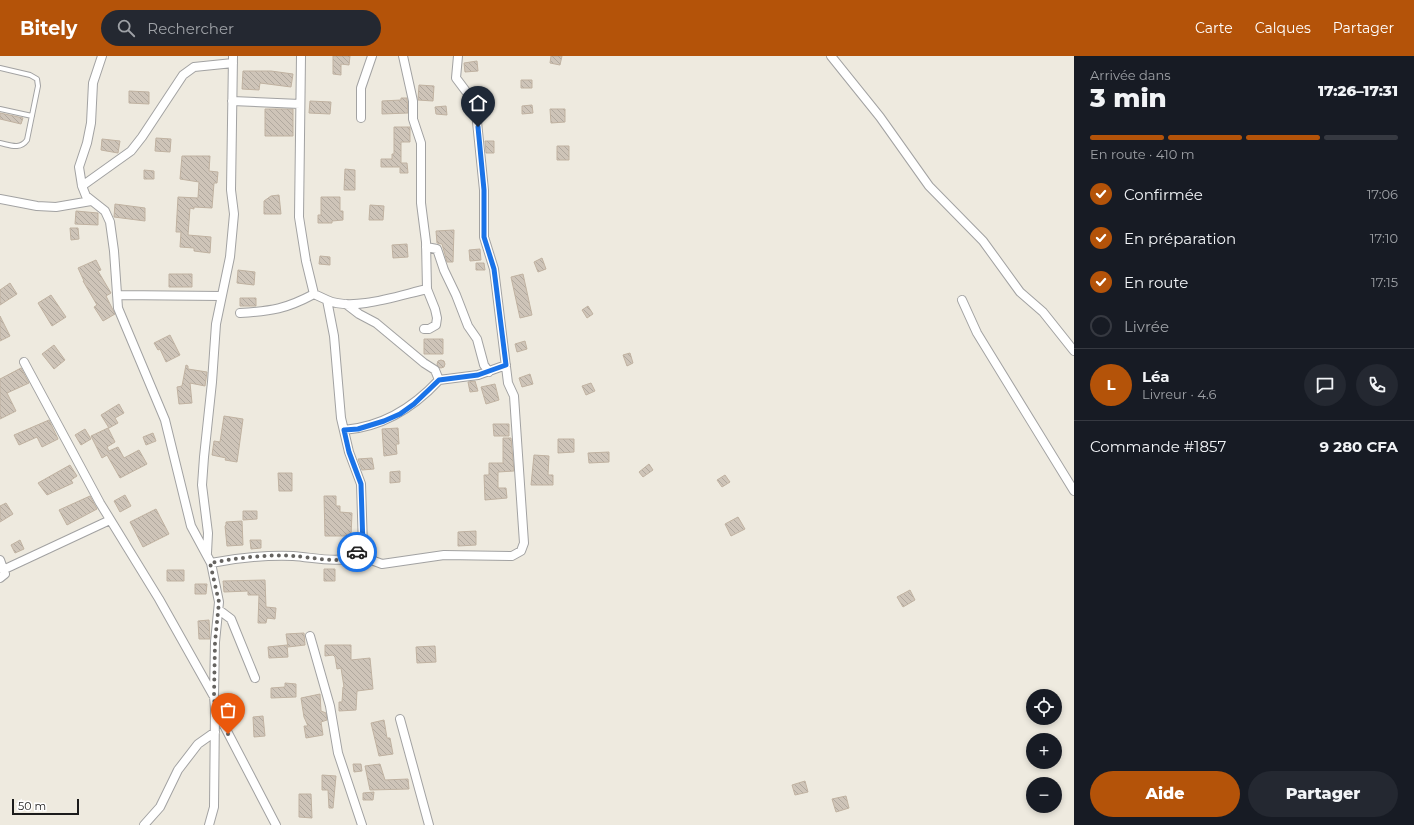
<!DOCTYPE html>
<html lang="fr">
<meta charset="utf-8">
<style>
:root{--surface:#171b24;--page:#242831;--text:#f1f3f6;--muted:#9ea1a6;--line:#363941;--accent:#b45309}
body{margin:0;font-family:Montserrat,sans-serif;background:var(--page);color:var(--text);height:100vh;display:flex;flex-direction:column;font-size:15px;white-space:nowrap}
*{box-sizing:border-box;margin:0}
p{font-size:13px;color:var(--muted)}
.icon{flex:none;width:22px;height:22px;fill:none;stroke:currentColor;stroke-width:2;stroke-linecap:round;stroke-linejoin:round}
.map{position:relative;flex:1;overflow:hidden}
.side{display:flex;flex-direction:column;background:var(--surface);width:340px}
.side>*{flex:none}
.buttons{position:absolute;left:1026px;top:633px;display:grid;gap:8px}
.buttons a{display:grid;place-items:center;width:36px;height:36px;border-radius:50%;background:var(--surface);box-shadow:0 2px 6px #0003;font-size:20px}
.scale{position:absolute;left:12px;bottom:10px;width:67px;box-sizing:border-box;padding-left:4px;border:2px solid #1b1b1b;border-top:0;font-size:11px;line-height:14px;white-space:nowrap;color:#1b1b1b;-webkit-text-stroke:3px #fff;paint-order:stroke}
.pin{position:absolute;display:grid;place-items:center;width:34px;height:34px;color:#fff;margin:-41px -17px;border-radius:50% 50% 50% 0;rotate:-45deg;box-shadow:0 0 4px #0007}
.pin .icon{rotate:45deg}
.courier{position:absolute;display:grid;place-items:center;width:40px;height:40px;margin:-20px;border:3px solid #1a73e8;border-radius:50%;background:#fff;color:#222;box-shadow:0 1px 5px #0007}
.headline em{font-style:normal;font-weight:800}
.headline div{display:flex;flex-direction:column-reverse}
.headline{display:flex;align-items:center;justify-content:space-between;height:68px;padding:0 16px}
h1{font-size:26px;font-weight:800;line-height:30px}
.bar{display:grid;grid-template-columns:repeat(4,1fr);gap:6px 4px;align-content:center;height:48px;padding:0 16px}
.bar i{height:5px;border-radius:3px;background:var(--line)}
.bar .active{background:var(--accent)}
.bar p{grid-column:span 4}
.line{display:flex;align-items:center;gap:10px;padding:0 16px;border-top:1px solid var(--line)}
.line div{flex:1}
.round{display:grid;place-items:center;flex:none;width:42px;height:42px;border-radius:21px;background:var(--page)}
ol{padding:0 16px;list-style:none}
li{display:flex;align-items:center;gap:12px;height:44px}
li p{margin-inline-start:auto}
li .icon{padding:4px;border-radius:50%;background:var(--accent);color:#fff;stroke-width:4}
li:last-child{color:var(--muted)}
li i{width:22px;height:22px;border:2px solid var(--line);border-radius:50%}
.button{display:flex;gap:8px;margin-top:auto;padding:8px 16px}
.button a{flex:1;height:46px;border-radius:24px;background:var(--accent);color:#fff;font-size:16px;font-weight:800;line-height:46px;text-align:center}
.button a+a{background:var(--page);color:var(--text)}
header{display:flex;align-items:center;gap:24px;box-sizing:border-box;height:56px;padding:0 20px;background:var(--accent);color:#fff}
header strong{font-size:19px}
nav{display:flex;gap:22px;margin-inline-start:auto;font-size:14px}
.search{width:280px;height:36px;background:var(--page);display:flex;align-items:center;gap:10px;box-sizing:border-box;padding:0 14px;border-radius:22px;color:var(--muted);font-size:15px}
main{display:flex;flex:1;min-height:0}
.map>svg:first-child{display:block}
.building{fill:url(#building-back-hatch);stroke:#c0b2a1}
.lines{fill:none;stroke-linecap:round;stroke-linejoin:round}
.lane-casing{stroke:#a2a2a2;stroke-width:6}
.street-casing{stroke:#a2a2a2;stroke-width:10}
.lane{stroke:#fff;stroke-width:4}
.street{stroke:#fff;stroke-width:8}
.done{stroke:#656360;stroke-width:4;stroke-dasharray:0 7.2}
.route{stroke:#1a73e8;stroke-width:5}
</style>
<header>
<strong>Bitely</strong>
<div class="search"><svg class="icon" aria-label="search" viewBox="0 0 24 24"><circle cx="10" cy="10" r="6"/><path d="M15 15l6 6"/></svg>Rechercher</div>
<nav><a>Carte</a><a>Calques</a><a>Partager</a></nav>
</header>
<main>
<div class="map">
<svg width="1074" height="769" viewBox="0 0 1074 769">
<defs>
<pattern id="building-back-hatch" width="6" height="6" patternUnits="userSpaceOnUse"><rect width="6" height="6" fill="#cec4b8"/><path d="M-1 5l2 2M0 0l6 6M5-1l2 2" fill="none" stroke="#b0a89e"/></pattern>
</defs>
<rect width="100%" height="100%" fill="#eeeadf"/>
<path class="building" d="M333,0H350L349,9L341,8V19L333,18Z
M551,0H562L560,9L550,7Z
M477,5L478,15L465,16L464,7Z
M243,15H271L293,18L291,31L260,27L259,34L242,33Z
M521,24H532V32H521Z
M419,29L434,30L433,45L418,44Z
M129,35L149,36V48L129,47Z
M401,42H407L408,57L382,58V45L401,44Z
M310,45L331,46L330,58L309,57Z
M532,49L533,57L522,58V50Z
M446,50L447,59L436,58L435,51Z
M265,53H293V80H265Z
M550,53H565V66L551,67Z
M0,57L23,62L21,68L0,63Z
M394,71H410V86H401V107H407L408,117H400V111H381V103H392V98H394Z
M156,82L171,83L170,96L155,95Z
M102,83L120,85L118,97L101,94Z
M485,85H494V97H486Z
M557,90H569V104H557Z
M182,100H210L209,115L218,116L217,127H214L212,152L194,151V153L190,152L188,179L211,181L210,197L194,195V192L180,191L181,176H176L178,141L198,142L199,126L180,123Z
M345,113L355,114V134H344Z
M144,114L154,115V123H144Z
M279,139L281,158H264V145L271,140Z
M321,141H340V155H343V164L332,165V167H318V159H321Z
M115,148L145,152V165L114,161Z
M370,149L384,150L383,164H369Z
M76,155L98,157V169L75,168Z
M70,172H78L79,183L71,184Z
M454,174L453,206H447L442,188L437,187L436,175Z
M407,188L408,201L393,202L392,189Z
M480,193L481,204L470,205L469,194Z
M320,200L330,201V209L319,208Z
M542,202L546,213L538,216L534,206Z
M96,204L101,214L98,215L111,237L106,240L115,258L103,265L94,251L97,249L83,225H84L78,212Z
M476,207H484L485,214H476Z
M238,214L255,216L254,229L237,227Z
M169,218H192V231H169Z
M523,218L532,259L520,262L511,221Z
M10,227L17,238L0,249V234Z
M51,239L66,261L52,270L38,247Z
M240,242H256V250H240Z
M588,250L593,258L587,262L582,254Z
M0,260L10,280L0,285Z
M170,279L180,299L166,306L160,293L158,294L154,287Z
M424,283H443V298H424Z
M525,285L527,293L517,296L515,288Z
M54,289L65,304L54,313L42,298Z
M630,297L633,307L627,310L623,299Z
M437 308a4 4 0 1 1 8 0a4 4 0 1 1-8 0Z
M186,309L188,310V313L207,316L205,330L190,327L192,347L179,348L177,331L182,330Z
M21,312L29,327L7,337L16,355L0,363V323Z
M530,318L533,328L522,331L519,322Z
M475,325L478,335L470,336L468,326Z
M591,327L595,335L586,339L582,330Z
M495,328L499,344L486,348L481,331Z
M119,348L124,357L115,362L118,367L109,372L101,359Z
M224,360L243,363L237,406L225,404L226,402L212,399L214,385L220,386Z
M49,364L58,383L42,391L37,381L19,389L14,379Z
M493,368H509V380H494Z
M108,372L115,386L107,391L109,395L118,391L124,402L139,394L147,408L120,422L107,399L102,402L91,380Z
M398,372L399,388H396L397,398L384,400L382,373Z
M85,373L91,383L81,389L75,379Z
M153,377L156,385L146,389L143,381Z
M503,382H511L514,415L498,416V432H506L507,442L485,444L484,419H489V407H503Z
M558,383H574V396L558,397Z
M609,396V406L589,407L588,397Z
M534,399L549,400L548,419H553V429H531Z
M372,402L374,413L362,414L358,403Z
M649,408L653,414L643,421L639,416Z
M70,409L77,420L71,424L73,427L47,439L38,427Z
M400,415V426L390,427V416Z
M278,417H292V435H279Z
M725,419L730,426L722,431L717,424Z
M125,439L131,450L120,456L114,445Z
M90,440L97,453L67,469L59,454Z
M324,440H336V450H340V456L352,457L351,480H325Z
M6,447L13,458L0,466V450Z
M156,453L169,478L143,491L130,466Z
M243,455H257V463L243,464Z
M738,461L745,473L731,480L725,468Z
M242,465L243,489L227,490L225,470L226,469V466Z
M476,475V489L458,490V476Z
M20,484L24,493L15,497L11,489Z
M250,484H261V492L251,493Z
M324,513H335V525H324Z
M167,514H184V525H167Z
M265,524L266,551L276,552L275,563L267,562L266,567H258L259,539H248V535L224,536L223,525Z
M195,528H207L206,538H195Z
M910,534L915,544L903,551L897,541Z
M209,564L210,583H199L198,565Z
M304,577L305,589L288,591L286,578Z
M287,589L288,601L269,602L268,591Z
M325,589H351V604L370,602L373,633L357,635L356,654L339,655V646H342L343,631H344L341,612L337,613L335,601L333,599L325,600Z
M435,590L436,606L417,607L416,591Z
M285,627L296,628V641L271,642V632L285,631Z
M320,638L321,655L326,657L327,664L321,666L323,679L306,682L304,670H308L304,661L301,642Z
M263,660L265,680L254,681L253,661Z
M384,664L387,682H390L393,698L379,700L371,667Z
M353,708H361L362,715L354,716Z
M380,708L385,724L408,723L409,733L370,734L365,710Z
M322,719L336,720L333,752H329L328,734H322Z
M805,725L808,736L795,739L792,729Z
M374,736L373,744H363V737Z
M299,738H311L312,762L299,761Z
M846,740L849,752L836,756L832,743Z"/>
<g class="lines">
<defs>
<path id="lane" d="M0,12L30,19L37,23L38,30L27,84C20,94 10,89 0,87
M0,53L32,60"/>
<path id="street" d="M102,0L93,27L91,67L87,87L79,111L82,130L86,140L105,155L110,166L114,195L118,252L165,364L191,470L211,507L219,546L215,586L214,640L215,653L214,751L209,769
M301,0L299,161L306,205L314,238L327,244L334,280L341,362L349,396L361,428L363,491L374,505L382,508L444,499L512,500L521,495L524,487L514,340L508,327L494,213L484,181V134L476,56L468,38L456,22L458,0
M831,0L880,61L929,130L983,185L1020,236L1043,256L1074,295
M232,45L300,48
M361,62V32L372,0
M82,130L131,95L142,81L183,19L194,11L233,7
M0,143L37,150L56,151L91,145
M426,191L437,193L444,214L456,239L468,270L477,283L484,309L489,316
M117,239L221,240
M327,244C353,256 400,239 427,233L426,186L421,147V87L413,63V45L403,0
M962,244L977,277L1074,435
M240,257C272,255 286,253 314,238
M424,273H429L436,269L437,262L435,253L427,233
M24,306L100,447L159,543L213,639
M439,324L478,319L506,309
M344,374C383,371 413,352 439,324L435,314L424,307L376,267L359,258L346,248
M207,497L208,477L202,429L204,401L212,326L216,268L230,201L234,158L231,134L233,0
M0,504L5,518L0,522
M211,507C237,502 266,499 293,500C310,501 329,506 346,503C352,502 358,495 363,491
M5,513L110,464
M219,554L231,563L255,622
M310,580L330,650L338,697L362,769
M216,654L276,769
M400,663L429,769
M144,769L160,751L178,714L198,688L215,676"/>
</defs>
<use href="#lane" class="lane-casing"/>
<use href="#street" class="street-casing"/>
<use href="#lane" class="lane"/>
<use href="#street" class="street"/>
</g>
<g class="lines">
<path class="done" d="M228,678L215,653L214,640L215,586L219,546L210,507C238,502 266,498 294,500C309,501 331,506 346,503C350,502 354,499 357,496"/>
<path class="route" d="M357,496L363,491L361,428L349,396L344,374L358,373L384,365L400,358L414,348L439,324L478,319L506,309L494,213L484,181V134L478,71"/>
</g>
</svg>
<div class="buttons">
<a><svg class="icon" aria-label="locate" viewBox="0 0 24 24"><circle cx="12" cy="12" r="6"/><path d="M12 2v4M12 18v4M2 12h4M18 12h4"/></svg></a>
<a>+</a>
<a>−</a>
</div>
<div class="scale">50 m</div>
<div class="pin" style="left:228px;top:678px;background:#ea580c"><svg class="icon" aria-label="bag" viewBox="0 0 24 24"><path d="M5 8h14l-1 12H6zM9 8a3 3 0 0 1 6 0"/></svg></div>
<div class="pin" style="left:478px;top:71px;background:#1f2937"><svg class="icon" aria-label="home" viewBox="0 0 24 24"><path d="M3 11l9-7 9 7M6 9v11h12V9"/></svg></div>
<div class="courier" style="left:357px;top:496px"><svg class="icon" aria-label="car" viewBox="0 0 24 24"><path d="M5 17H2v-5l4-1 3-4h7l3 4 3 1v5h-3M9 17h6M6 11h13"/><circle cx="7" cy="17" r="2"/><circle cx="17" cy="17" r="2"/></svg></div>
</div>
<section class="side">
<div class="headline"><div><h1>3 min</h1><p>Arrivée dans</p></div><em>17:26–17:31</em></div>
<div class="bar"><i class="active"></i><i class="active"></i><i class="active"></i><i></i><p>En route · 410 m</p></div>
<ol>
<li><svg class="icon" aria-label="check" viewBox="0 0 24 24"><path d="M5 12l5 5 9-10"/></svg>Confirmée<p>17:06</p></li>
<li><svg class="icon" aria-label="check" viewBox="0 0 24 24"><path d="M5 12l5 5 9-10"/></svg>En préparation<p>17:10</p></li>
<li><svg class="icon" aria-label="check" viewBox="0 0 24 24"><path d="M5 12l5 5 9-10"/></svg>En route<p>17:15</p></li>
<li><i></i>Livrée</li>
</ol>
<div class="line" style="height:72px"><b class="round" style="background:var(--accent);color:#fff">L</b><div><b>Léa</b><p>Livreur · 4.6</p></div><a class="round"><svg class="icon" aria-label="chat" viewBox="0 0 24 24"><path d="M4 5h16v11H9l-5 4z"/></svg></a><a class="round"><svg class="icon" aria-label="phone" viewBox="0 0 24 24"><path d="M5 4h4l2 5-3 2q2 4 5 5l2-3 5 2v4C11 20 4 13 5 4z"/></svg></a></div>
<div class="line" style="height:52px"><div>Commande #1857</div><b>9 280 CFA</b></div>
<div class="button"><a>Aide</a><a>Partager</a></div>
</section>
</main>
